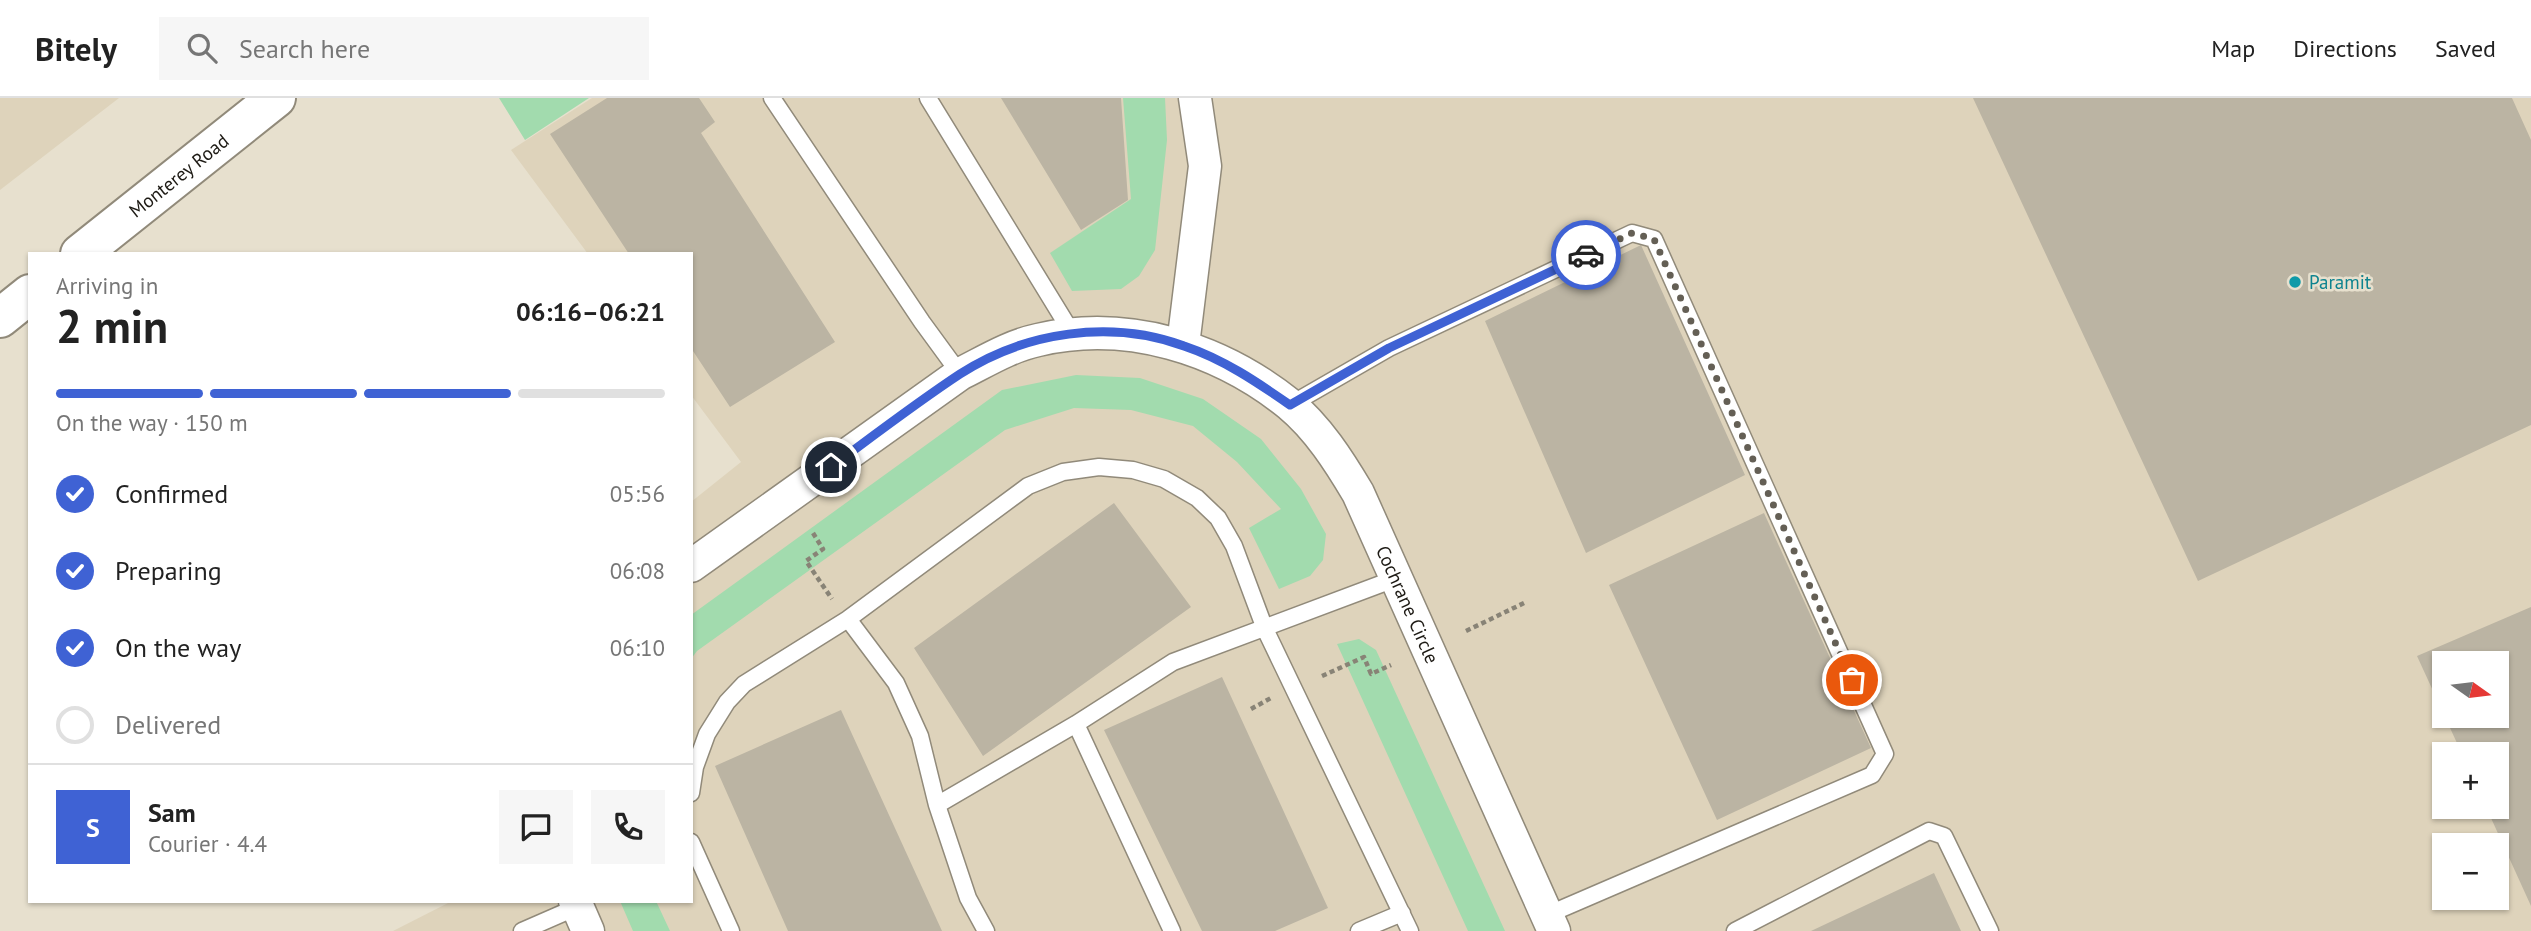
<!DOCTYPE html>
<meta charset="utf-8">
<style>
:root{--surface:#fff;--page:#f6f6f6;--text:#222;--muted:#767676;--line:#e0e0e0;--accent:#3f62d4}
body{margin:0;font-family:"PT Sans",sans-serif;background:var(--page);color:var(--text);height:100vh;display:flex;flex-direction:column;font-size:26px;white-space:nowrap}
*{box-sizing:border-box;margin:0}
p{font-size:23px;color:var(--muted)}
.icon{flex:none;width:38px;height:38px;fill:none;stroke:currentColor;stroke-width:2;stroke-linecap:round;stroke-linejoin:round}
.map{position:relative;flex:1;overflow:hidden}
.drawer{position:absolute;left:28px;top:154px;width:665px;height:651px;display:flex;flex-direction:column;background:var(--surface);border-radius:0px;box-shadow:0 2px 5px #0004}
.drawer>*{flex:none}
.needle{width:46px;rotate:104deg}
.controls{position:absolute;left:2432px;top:553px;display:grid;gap:14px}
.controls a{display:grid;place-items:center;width:77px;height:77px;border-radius:0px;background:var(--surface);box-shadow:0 2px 5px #0004;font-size:35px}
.pin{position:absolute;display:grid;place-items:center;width:60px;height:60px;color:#fff;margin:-30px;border:4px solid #fff;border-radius:50%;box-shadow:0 2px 7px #0007}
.courier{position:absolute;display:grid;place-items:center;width:70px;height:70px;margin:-35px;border:5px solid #3f62d4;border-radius:50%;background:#fff;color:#222;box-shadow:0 2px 9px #0007}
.headline em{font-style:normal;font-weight:700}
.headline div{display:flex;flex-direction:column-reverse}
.headline{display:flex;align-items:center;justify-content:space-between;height:119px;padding:0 28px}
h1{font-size:46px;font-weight:700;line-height:52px}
.bar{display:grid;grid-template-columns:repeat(4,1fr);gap:10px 7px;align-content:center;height:84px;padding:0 28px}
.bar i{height:9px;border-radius:5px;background:var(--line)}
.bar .current{background:var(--accent)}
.bar p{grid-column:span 4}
.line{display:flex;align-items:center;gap:18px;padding:0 28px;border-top:2px solid var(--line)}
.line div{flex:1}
.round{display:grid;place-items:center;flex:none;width:74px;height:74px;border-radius:0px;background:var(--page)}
ol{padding:0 28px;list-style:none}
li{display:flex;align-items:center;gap:21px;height:77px}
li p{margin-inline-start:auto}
li .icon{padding:7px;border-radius:50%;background:var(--accent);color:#fff;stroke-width:4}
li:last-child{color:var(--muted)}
li i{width:38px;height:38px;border:4px solid var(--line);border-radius:50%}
header{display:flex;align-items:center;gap:42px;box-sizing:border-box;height:98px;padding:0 35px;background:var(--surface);border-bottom:2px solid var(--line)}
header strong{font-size:33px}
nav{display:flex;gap:38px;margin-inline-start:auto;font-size:24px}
.search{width:490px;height:63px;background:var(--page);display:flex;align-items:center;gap:18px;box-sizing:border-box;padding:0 24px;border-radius:0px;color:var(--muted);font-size:26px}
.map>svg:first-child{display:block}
.built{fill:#ded3bb;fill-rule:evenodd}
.green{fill:#a2dbae}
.building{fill:#bbb4a3;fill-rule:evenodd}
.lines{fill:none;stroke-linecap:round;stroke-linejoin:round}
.service-casing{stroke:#918a7a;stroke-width:19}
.minor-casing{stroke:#918a7a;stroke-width:35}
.primary-casing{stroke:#918a7a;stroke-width:42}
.path{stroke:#888376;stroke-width:4.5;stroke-dasharray:5 3.5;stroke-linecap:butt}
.service{stroke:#fff;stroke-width:16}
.minor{stroke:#fff;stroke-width:32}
.primary{stroke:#fff;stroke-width:38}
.done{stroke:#645f55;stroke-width:7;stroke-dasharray:0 12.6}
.route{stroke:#3f62d4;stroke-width:9}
.culture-dot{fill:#0f9aa8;stroke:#e7e0ce;stroke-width:2.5}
.labels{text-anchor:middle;stroke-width:5;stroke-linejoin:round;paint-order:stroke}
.street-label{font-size:19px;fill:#1d1a14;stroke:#e7e0ce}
.culture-label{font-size:19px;fill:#0d838f;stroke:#e7e0ce;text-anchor:start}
</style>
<header>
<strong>Bitely</strong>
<div class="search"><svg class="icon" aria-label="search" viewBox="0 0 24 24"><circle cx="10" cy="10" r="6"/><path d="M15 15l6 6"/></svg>Search here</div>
<nav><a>Map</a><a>Directions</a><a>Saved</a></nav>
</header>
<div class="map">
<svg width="2531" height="833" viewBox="0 0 2531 833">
<rect width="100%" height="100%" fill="#e7e0ce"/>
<path class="built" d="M0,0H119L0,92Z
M592,0H2531V833H393L452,803H691V404L741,364L691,297V156H588L511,52ZM2445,565H2497V618H2445ZM2445,656H2497V709H2445ZM2445,747H2497V800H2445Z"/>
<path class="green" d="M499,0H589L525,42Z
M1123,0H1165L1167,42L1155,152L1139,178L1121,191L1072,193L1050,155L1131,101Z
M1076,277L1140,280L1203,301L1261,341L1301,391L1326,436L1323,462L1310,478L1279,491L1249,430L1281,411L1237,364L1193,328L1131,312L1074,310L1005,332L697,553L691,561V517L1002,292Z
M1359,541L1376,552L1505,833H1468L1337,546Z
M620,803H656L670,833H633Z"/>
<path class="building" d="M607,0H699L715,24L701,35L835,244L730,309L691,250V156H629L550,36Z
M1001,0H1121L1128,102L1081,132Z
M1973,0H2512L2531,42V327L2198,483Z
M1641,147L1745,377L1586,455L1485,223Z
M1114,405L1191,509L983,658L914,550Z
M1764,415L1871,650L1717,722L1609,487Z
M2531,509V808L2486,709H2497V656H2462L2417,558ZM2445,565H2497V618H2445Z
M1222,579L1328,810L1275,833H1202L1104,632Z
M841,612L942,833H788L715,668Z
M1934,775L1961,833H1811Z"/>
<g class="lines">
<defs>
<path id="service" d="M772,0L922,224L960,276
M928,0L1072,235
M1290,307L1389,250L1632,135L1654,141L1885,656L1872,677L1547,817
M848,521L896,585L920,638L937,707L968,800L986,833
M1076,626L1172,833
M691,695L695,669L707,636L727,604L744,586L848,521L1028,388L1063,374L1099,369L1133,372L1164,381L1197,400L1218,420L1234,448L1265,531L1410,833
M937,707L1076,626L1173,564L1397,480
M691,744L731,833
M522,833L577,809
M1359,833L1402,815
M1735,833L1929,733L1944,738L1990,833"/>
<g id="minor">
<path d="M1183,247L1205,68L1195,0"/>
<path id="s1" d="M691,468L960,276C986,263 1010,248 1038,242C1127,221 1219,250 1289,306C1318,330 1339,363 1358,395L1554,833"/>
<path d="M575,803L588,833"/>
</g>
<g id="primary">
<path id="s2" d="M80,156L276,0"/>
<path d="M0,220L30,196"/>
</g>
</defs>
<use href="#service" class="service-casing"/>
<use href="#minor" class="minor-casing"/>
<use href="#primary" class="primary-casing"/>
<path class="path" d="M813,435L823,451L806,463L832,501
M1466,533L1524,505
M1322,578L1364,559L1371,576L1391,567
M1251,611L1271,600"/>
<use href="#service" class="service"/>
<use href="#minor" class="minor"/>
<use href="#primary" class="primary"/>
</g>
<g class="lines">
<path class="done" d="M1586,157L1632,135L1654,141L1852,582"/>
<path class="route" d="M831,369C873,338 916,305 960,276C1025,234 1110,221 1184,248C1223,261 1257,284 1290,307L1389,250L1586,157"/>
</g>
<circle class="culture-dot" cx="2295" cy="184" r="7"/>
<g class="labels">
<g class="street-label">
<text dy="7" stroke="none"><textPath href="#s2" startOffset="126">Monterey Road</textPath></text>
<text dy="7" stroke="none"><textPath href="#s1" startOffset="919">Cochrane Circle</textPath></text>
</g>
<g class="culture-label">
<text x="2309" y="191">Paramit</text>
</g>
</g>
</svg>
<div class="controls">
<a><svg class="needle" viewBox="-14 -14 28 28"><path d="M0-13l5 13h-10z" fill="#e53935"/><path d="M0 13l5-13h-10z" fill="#767676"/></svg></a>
<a>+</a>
<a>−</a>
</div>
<div class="pin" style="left:1852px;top:582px;background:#ea580c"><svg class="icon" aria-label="bag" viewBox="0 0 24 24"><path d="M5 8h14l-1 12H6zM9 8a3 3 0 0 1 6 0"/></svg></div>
<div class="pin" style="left:831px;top:369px;background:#1f2937"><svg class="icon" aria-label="home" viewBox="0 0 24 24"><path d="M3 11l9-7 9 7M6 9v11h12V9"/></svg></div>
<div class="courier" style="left:1586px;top:157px"><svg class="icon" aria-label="car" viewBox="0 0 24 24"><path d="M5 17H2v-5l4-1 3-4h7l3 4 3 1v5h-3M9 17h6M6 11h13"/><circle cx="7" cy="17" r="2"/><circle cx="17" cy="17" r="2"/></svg></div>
<section class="drawer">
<div class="headline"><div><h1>2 min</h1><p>Arriving in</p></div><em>06:16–06:21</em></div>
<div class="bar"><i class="current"></i><i class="current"></i><i class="current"></i><i></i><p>On the way · 150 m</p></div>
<ol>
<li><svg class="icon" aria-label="check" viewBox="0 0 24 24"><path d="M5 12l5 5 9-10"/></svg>Confirmed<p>05:56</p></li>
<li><svg class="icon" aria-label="check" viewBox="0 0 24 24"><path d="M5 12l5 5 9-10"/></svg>Preparing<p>06:08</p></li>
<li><svg class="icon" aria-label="check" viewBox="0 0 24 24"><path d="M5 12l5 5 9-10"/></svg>On the way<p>06:10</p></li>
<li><i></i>Delivered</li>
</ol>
<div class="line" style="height:126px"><b class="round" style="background:var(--accent);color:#fff">S</b><div><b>Sam</b><p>Courier · 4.4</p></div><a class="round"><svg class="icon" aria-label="chat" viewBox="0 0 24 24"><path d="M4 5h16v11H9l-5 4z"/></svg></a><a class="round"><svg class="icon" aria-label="phone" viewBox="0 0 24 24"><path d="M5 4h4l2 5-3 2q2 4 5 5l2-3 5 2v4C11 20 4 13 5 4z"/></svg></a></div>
</section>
</div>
